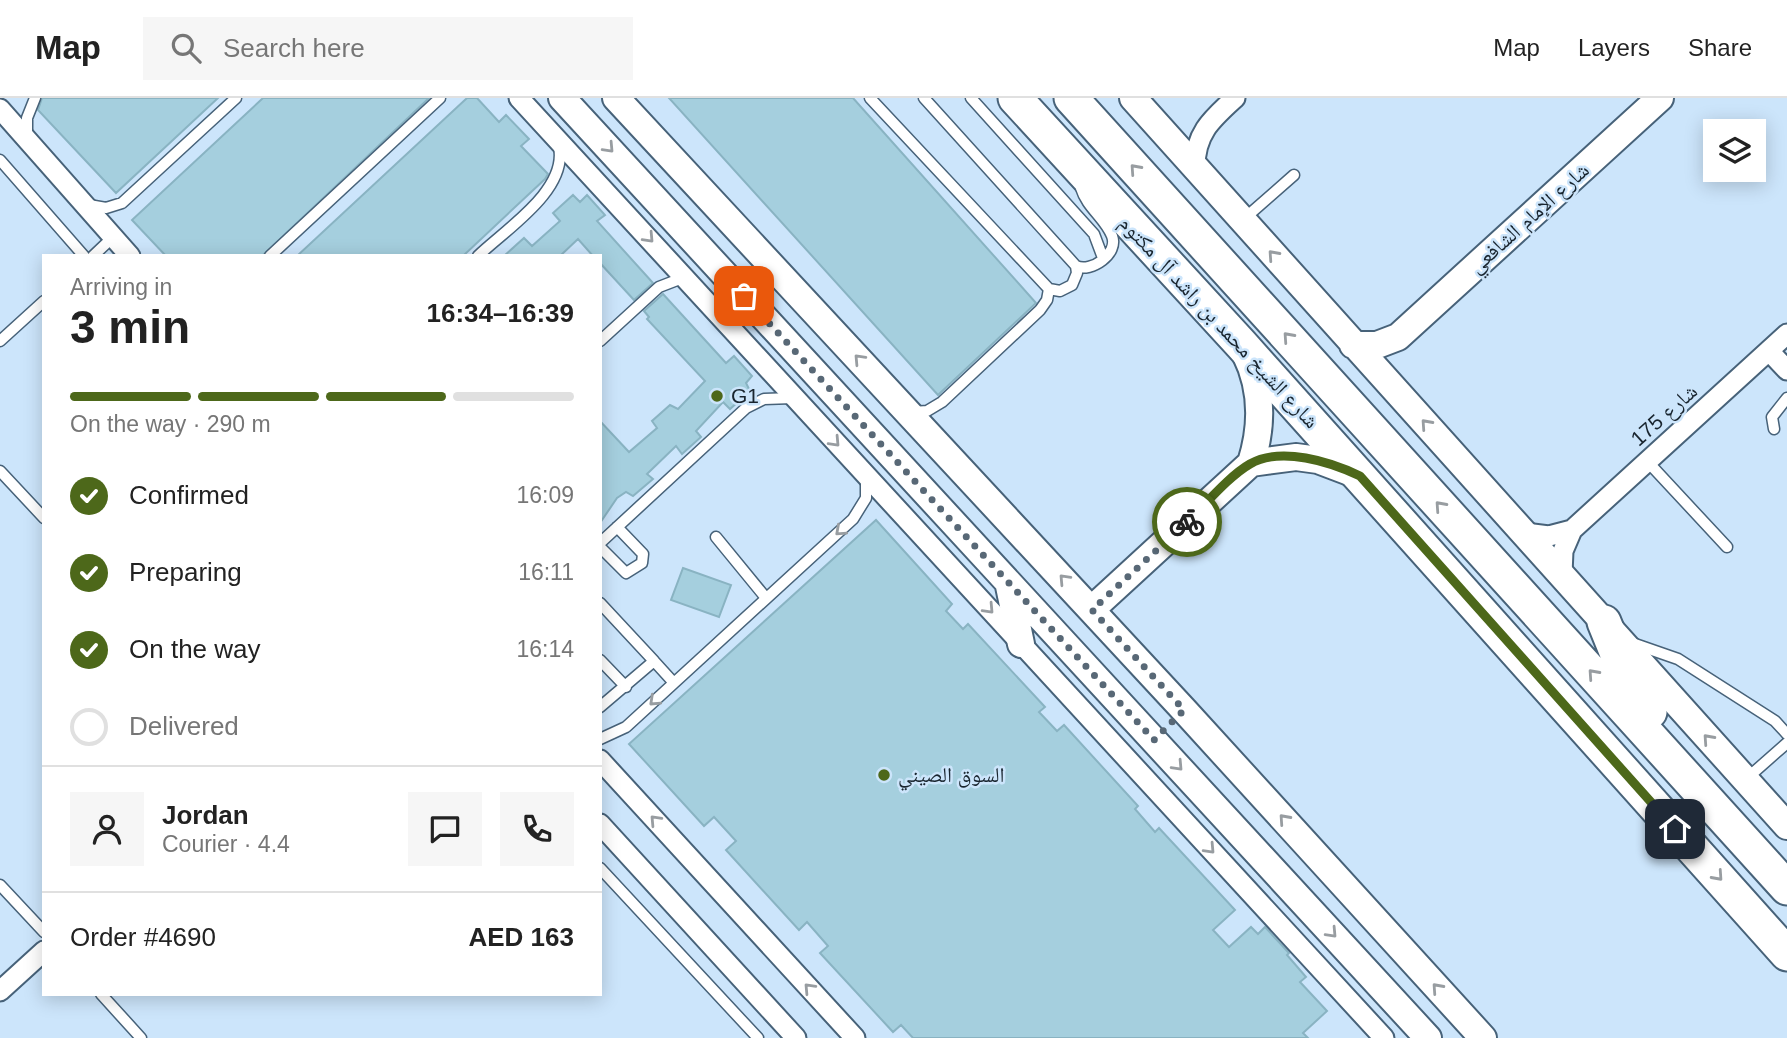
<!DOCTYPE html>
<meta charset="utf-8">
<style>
:root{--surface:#fff;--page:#f6f6f6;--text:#222;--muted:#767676;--line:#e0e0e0;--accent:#4d681a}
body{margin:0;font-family:Helvetica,"Noto Naskh Arabic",sans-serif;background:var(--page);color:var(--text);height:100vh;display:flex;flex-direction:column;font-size:26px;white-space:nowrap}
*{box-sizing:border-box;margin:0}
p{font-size:23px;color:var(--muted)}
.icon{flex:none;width:38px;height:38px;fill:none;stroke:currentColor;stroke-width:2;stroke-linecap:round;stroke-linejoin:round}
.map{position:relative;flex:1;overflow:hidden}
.panel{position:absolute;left:42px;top:156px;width:560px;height:742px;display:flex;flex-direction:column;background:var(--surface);border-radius:0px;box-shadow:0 4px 18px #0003}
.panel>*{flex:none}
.controls{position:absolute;left:1703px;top:21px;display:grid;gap:14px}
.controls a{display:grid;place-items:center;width:63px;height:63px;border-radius:0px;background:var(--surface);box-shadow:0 4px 18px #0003;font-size:35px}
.pin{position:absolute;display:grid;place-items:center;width:60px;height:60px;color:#fff;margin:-30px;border-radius:14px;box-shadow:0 4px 10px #0006}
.courier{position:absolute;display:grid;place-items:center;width:70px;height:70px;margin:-35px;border:5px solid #4d681a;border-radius:50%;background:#fff;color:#222;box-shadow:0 2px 9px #0007}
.summary em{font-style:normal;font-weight:700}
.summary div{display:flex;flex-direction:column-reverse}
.summary{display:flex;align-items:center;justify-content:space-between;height:119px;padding:0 28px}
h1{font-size:46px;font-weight:700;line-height:52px}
.bar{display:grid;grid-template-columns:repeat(4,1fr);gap:10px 7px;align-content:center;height:84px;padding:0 28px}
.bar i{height:9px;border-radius:5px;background:var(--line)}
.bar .current{background:var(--accent)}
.bar p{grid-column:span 4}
.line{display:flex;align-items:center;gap:18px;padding:0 28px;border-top:2px solid var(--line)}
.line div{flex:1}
.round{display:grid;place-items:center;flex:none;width:74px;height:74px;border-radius:0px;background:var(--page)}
ol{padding:0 28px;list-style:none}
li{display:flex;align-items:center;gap:21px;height:77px}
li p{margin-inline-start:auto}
li .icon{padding:7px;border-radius:50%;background:var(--accent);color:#fff;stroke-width:4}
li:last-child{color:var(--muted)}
li i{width:38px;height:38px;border:4px solid var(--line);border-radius:50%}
header{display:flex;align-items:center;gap:42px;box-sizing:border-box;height:98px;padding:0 35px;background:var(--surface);border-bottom:2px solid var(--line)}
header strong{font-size:33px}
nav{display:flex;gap:38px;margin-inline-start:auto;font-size:24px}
.search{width:490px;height:63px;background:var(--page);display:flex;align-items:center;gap:18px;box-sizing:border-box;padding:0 24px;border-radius:0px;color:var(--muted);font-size:26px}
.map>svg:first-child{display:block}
.building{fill:#a5cfde;stroke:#89b3c2;stroke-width:2}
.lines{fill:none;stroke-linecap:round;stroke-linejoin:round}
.lane-casing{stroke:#476279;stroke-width:13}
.street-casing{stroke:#476279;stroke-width:23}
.secondary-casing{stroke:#476279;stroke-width:30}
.highway-casing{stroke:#476279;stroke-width:37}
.lane{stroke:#fff;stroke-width:10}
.street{stroke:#fff;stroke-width:19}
.secondary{stroke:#fff;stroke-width:26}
.highway{stroke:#fff;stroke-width:33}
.oneway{stroke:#989da1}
.done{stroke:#586876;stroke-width:7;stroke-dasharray:0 12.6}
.route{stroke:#4d681a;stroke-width:9}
.poi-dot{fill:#4d681a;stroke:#cce5fb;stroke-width:2.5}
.labels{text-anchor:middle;stroke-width:5;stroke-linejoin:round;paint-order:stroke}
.street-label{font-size:21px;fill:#19252f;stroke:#cce5fb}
.poi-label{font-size:21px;fill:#19252f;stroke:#cce5fb;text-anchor:start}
</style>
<header>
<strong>Map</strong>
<div class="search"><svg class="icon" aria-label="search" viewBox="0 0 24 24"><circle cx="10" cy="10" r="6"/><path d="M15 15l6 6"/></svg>Search here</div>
<nav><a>Map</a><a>Layers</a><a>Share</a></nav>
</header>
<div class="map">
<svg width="1787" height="940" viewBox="0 0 1787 940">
<rect width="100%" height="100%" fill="#cce5fb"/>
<path class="building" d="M42,0H218L116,95L38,12Z
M263,0H429L262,158H166L132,122Z
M467,0H477L499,24L506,17L529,41L521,48L548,76L545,81L463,158H297Z
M669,0H853L1036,205L938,297Z
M573,97L580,104L587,97L605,117L597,123L653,185L634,202L600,165V158H593L578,141L560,158H504L524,140L532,148L560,123L553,115Z
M663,196L726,265L734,258L752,278L746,285L750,293L730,311L723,304L696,333L701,339L682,356L676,348L647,376L653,381L633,398L626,394L617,400L600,425V323L629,354L657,330L652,323L670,307L678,311L705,283L647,221L649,219L644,213Z
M876,422L952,506L946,513L963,531L968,526L1045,609L1039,614L1057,633L1064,627L1138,708L1135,711L1155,734L1159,730L1235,812L1213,832L1229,849L1251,829L1258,836L1265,829L1289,855L1287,857L1306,879L1300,884L1327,913L1303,935L1308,940H913L901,927L893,934L820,855L828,848L807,824L799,832L726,752L736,743L714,719L704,728L629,646Z
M683,470L731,487L719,519L671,502Z"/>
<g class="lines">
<defs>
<path id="lane" d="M870,0L1049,191L1060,193L1072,187L1077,175L1076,168
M924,0L1076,168C1091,175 1119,156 1112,138C1105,120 1087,110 1081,90
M971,0L1094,136L1103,160
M27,37V20L35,0
M0,62L84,158
M89,107L106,110L122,105L236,0
M1245,120L1294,77
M93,158L113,139
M270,158L440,0
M478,158C506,131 568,92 559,49
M0,243L44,203
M600,243L659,189L685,179
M914,314L927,313L942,304L1040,212L1047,202L1049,191
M1774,331L1772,319L1787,300
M1647,363L1727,449
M0,373L44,420
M716,439L766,500
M600,445L746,310L764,301L793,300
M600,449L626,475L642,465L643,456L617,429
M600,505L654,563L600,609
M1632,545L1678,561L1775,623L1787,636
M600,562L626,589
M654,563L674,585
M600,641L626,629L853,421L866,400V382
M1745,682L1787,645
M600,770L758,940
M0,787L44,834
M101,896L141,940"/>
<path id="street" d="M519,0L1384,940
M0,11L130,158
M1195,69C1195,35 1212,21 1235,0
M1769,253L1787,272
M1525,435L1549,438L1572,432
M1562,476L1563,453L1572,432L1787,236
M600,662L855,940
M600,726L796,940
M0,893L44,853"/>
<path id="secondary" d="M562,0L1428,940
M616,0L1184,612L1483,940
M1133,0L1787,728
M1353,247H1377L1398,239L1660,0
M1245,255C1263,291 1263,327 1251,365
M1009,488L1021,546
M1092,511L1251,365L1296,359L1318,362L1355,376"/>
<path id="highway" d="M1015,0L1241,246L1787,856
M1071,0L1787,790
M1604,524L1632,593L1650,614"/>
</defs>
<use href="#lane" class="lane-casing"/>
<use href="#street" class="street-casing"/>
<use href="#secondary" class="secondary-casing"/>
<use href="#highway" class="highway-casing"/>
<use href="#lane" class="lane"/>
<use href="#street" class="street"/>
<use href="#secondary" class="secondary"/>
<use href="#highway" class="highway"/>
</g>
<defs><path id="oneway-chevron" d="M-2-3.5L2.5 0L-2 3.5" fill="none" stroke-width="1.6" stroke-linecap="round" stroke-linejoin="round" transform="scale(1.75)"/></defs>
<g class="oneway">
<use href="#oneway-chevron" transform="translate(609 50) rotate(47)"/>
<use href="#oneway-chevron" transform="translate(1135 71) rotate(-132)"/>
<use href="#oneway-chevron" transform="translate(649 140) rotate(47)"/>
<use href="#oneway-chevron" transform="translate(1273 157) rotate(-132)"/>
<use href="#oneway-chevron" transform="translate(1288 239) rotate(-132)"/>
<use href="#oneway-chevron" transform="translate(859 261) rotate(-133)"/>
<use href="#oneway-chevron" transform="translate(1426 326) rotate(-132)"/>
<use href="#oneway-chevron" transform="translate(835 344) rotate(47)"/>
<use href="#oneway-chevron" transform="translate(1440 408) rotate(-132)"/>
<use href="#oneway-chevron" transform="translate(840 433) rotate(138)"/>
<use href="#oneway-chevron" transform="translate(1064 481) rotate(-133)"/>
<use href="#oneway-chevron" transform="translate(989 511) rotate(47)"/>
<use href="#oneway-chevron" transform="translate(1593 576) rotate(-132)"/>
<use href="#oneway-chevron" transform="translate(654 603) rotate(137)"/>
<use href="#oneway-chevron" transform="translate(1708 641) rotate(-132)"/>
<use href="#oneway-chevron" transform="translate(1178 668) rotate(47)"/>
<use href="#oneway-chevron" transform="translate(1284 721) rotate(-132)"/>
<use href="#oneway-chevron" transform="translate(655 722) rotate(-133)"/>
<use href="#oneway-chevron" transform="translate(1210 751) rotate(47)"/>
<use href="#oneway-chevron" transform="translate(1718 778) rotate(48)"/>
<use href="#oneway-chevron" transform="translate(1332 835) rotate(47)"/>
<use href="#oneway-chevron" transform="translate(809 890) rotate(-133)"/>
<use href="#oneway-chevron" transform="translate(1437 890) rotate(-132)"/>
</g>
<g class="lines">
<path class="done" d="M744,198L1154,642L1184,612L1092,512L1187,424"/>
<path class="route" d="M1187,424C1205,407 1229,378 1250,366C1281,348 1331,364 1360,378L1675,731"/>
</g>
<g class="poi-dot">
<circle cx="717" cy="298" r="7"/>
<circle cx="884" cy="677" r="7"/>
</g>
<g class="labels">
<g class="street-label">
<text transform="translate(1529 120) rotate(-42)" y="7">شارع الإمام الشافعي</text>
<text transform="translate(1219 224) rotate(47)" y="7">شارع الشيخ محمد بن راشد آل مكتوم</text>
<text transform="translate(1664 317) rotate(-42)" y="7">شارع 175</text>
</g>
<g class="poi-label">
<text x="731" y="305">G1</text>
<text x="898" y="684">السوق الصيني</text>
</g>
</g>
</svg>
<div class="controls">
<a><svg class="icon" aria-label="layers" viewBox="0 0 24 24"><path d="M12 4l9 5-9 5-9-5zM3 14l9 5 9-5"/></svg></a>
</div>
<div class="pin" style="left:744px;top:198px;background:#ea580c"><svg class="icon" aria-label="bag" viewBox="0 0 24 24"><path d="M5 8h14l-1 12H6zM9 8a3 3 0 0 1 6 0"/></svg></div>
<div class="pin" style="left:1675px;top:731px;background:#1f2937"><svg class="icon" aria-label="home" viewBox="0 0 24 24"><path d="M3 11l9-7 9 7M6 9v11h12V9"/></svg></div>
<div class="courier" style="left:1187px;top:424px"><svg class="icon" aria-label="bike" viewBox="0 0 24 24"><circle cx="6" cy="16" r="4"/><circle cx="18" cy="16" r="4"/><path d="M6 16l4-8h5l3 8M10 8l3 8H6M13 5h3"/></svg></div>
<section class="panel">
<div class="summary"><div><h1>3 min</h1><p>Arriving in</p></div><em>16:34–16:39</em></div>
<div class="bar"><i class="current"></i><i class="current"></i><i class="current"></i><i></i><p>On the way · 290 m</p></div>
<ol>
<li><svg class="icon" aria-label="check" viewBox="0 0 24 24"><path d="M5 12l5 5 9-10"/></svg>Confirmed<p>16:09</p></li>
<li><svg class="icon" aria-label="check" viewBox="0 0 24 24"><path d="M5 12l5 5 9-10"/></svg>Preparing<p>16:11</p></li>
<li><svg class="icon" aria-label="check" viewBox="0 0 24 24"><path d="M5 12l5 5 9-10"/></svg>On the way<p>16:14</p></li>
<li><i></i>Delivered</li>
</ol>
<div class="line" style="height:126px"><a class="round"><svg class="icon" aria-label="person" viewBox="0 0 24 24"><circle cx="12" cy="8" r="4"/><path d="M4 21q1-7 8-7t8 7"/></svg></a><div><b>Jordan</b><p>Courier · 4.4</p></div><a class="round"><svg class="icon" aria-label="chat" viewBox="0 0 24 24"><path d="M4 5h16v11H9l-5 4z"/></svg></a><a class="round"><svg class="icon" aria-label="phone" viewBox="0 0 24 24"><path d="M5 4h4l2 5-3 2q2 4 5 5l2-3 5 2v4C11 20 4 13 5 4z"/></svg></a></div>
<div class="line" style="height:91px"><div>Order #4690</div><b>AED 163</b></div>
</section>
</div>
